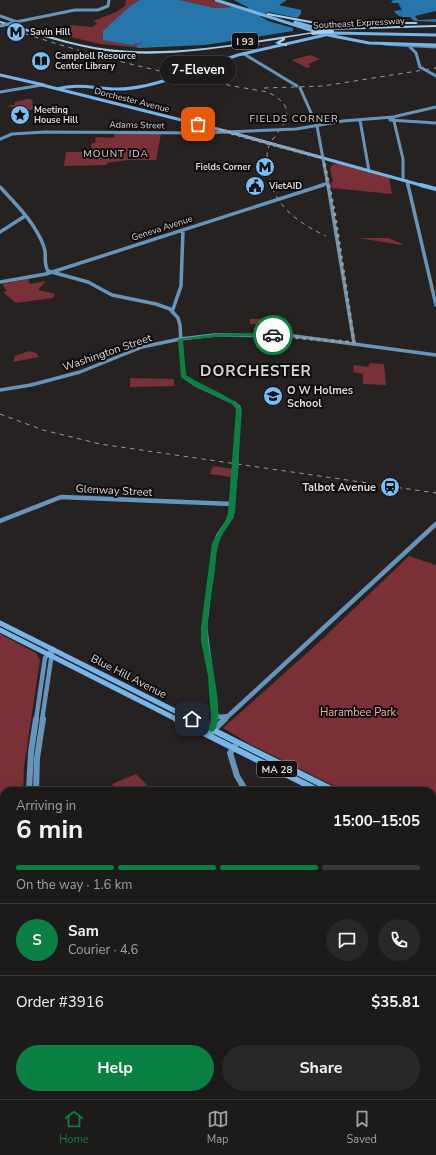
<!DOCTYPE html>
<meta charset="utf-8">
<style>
:root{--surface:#1d1a1a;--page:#2a2727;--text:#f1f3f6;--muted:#a0a1a2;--line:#3b3839;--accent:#0b8043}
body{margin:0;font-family:"Nunito Sans",sans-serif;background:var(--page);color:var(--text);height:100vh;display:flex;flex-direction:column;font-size:15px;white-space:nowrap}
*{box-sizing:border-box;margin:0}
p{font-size:13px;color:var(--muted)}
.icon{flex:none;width:22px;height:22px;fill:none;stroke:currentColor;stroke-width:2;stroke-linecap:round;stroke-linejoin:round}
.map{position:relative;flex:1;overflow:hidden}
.side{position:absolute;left:0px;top:787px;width:436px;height:312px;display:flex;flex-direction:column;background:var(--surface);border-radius:12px 12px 0 0;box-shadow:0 4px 16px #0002,0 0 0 1px var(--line)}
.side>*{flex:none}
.pin{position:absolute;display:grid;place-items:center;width:34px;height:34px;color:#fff;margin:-17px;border-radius:8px;box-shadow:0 2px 6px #0006}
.courier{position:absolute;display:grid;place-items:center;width:40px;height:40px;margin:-20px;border:3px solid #0b8043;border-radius:50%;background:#fff;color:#222;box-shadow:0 1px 5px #0007}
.bubble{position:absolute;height:28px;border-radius:14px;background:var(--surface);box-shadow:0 4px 16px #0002,0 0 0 1px var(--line);font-size:13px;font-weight:700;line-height:28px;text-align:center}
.head em{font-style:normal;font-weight:700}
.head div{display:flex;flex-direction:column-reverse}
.head{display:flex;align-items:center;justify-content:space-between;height:68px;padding:0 16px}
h1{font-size:26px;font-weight:700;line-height:30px}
.bar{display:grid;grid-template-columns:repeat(4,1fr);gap:6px 4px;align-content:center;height:48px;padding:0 16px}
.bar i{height:5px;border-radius:3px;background:var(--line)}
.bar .selected{background:var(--accent)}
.bar p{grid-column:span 4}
.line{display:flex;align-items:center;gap:10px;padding:0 16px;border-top:1px solid var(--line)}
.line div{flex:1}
.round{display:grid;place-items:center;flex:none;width:42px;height:42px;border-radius:21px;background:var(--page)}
.primary-button{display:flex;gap:8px;margin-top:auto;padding:8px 16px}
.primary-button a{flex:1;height:46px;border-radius:24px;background:var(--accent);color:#fff;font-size:16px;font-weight:700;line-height:46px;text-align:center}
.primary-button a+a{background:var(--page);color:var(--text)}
.tab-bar{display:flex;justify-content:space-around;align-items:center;height:56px;border-top:1px solid var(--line);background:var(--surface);font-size:11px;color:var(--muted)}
.tab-bar a{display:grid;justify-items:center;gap:2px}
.tab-bar .selected{color:var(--accent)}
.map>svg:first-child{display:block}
.green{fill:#793037}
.water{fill:#2676ac}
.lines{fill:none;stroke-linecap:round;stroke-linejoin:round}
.secondary-far3{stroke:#6595bb;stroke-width:3}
.secondary-far2{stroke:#6595bb;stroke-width:3.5}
.secondary-far1{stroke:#6595bb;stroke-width:4.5}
.secondary{stroke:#6595bb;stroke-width:6}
.primary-far3{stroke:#76b5e7;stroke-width:3}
.primary-far2{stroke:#76b5e7;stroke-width:4}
.primary-far1{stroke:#76b5e7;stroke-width:5}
.primary{stroke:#76b5e7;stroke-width:6}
.highway{fill:#a4cff3;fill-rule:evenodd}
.rail{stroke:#9e9999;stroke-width:1;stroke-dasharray:4.5 4.5;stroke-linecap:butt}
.secondary-bridge-far1{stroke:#6595bb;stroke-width:3}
.secondary-bridge{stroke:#6595bb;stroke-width:4.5}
.highway-bridge{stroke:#a4cff3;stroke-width:4}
.route{fill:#0b8043}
.done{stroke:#9c9898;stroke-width:4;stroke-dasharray:0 7.2}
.labels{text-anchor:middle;stroke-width:4;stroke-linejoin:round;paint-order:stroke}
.far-street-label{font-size:9px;fill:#dbd7d7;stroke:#0e0c0c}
.far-poi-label{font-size:9px;font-weight:bold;fill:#dbd7d7;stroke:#0e0c0c;text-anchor:start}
.shield{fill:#0e0c0c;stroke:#9e9a9a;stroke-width:1}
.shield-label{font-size:10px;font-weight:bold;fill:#dbd7d7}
.far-neighbourhood-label{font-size:10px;letter-spacing:1px;fill:#dbd7d7;stroke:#0e0c0c}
.street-label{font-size:11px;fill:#dbd7d7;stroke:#0e0c0c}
.poi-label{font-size:11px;font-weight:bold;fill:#dbd7d7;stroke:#0e0c0c;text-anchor:start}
.park-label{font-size:11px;fill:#f6adb0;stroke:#0e0c0c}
.district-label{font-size:15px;font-weight:bold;letter-spacing:1px;fill:#dbd7d7;stroke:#0e0c0c}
</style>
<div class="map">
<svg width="436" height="1099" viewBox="0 0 436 1099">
<rect width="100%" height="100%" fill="#272222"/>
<path class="green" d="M126,0H140L132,4L111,24L148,42L142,48L100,44L49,32L71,25L93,27L97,23L93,21L116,12L125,6Z
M154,0H211L235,7L216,8Z
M310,55L320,59L308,64L311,66L307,68L292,60Z
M28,99L33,100L32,105L37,106L33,110L6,106L14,105L15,102Z
M114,133L161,134L156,160H128L107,163L106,165L64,166L66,152H90L92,143H95L96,137L114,138Z
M333,164H340L389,177L392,194L332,188L331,183L333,182L330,168Z
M359,238H388L403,244L401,245Z
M28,279L30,284L46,281L38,290L55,294L53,298L16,303L3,292L7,291L2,284Z
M286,318L285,334L262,333L261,324H250V319Z
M29,351L36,353L39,357L13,362L15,356Z
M370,363L384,364L386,385L363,384V374L353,372L354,365L368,367Z
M130,378L174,379V386L130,387Z
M213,466L233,469L231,477L210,474Z
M409,556L436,565V797L432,804V791H344L248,743L223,728L316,645Z
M0,634L36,653L40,660L24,767L23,791H4V1095H185L183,1099H0Z
M136,774L147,785L137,791H117L112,784Z
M432,1094H436V1099H339V1095Z
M277,1095H319V1099H280Z"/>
<path class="water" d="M140,0H179L215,8L235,7L246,10L249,8L234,0H287L279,5L301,10V14L297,18L269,12L260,16L268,21L293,28V31L205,45L138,48L136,46L143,42L132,45L103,40V31L131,5Z
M393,0H436V11L415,16L418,20L436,19V22L414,21L410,17C401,17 399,18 394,11L402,10L398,3H391Z"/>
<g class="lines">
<path class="secondary-far3" d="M0,16L17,22
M16,22L75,10H98L108,6L109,0
M384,44L436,47
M410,47L416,53L420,67L436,76
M244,54L297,86
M300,88L317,126L328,186
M0,92L42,85
M393,117L403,159V180
M360,120L369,171
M390,120L436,123
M0,139L12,134L45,132L202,133L296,129L343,121L393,117L436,107
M407,181L408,186
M319,186L328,183"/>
<path class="secondary-far2" d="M328,185L354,343
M408,185L436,305
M0,187C16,204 36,224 44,247C47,255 43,263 48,271L88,282L112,295L156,304L170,309L178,318L180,325L183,376L196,385L234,403L239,407L238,421
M0,232L25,216
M0,282L46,274L323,185
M172,312L181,286L183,230
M0,390L31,385L80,372L142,347L180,339L215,335L294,336L436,355"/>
<path class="secondary-far1" d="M236,462L238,420
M0,521L61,497L233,504
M214,713L219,717L228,716
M36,720L45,658L53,649
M42,720L52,653
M214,720L213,689L205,627L214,549L218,536L231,517L236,468
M224,720L436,524"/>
<path class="secondary" d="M213,729L214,719
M209,734L225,719
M235,746L230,753L237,776L246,791
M29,791L31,752L36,719
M36,791L37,758L43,719
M432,964L436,967
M257,1095L259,1099
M264,1095L266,1099"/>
<path class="primary-far3" d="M216,0L320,33
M295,22L329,32
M328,35L369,43L436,45
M184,73L238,55L334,33L436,35
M0,75L44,85
M42,85L233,133L424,186
M57,89C78,83 97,89 118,89C138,89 159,83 178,76"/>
<path class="primary-far2" d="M421,185L436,189"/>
<path class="primary-far1" d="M0,623L193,720
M0,630L178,720"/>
<path class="primary" d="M176,719L319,791
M191,719L335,791
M432,841L436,843
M432,849L436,851"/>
<path class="highway" d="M268,13L332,25L334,26L332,27L267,15L266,14Z
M0,21C36,31 71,45 108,49C177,57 245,42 313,32L315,33L285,38V40L280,43L287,44V46H286L275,43L282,39C225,47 165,59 106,51C70,46 35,34 0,23Z
M397,22H416L418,23L416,24H397Z
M436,25V27L327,30L325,29L327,28Z"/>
<path class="rail" d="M0,25C87,56 177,77 268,92C277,97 287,103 287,114C287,125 273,136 269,146C266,153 267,160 268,167C270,203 296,222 326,236
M264,88L323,86L436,68
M0,414L43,430L100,444L436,493"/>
<path class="secondary-bridge-far1" d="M0,26L16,22"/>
<path class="secondary-bridge" d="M236,462V468"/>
<path class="highway-bridge" d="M313,33L332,31"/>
</g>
<path class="route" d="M273,333L275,336L215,337L183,340L186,375C202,386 231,395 242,409L235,513C231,524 222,532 219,543C216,551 216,562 215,570C212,593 206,617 208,640C209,654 228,726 212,732L189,719L192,716L210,724L211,719L208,676L201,641V627L212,543L225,522L228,513L236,409L232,404L195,386L181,377L178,339L215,334Z"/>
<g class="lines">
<path class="done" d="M198,124L323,158L334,212L354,343L273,335"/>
</g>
<defs>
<symbol id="metro-disc" viewBox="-11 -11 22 22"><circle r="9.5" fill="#78bff7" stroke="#0e0c0c"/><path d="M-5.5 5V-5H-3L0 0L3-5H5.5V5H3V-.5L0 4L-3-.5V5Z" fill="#111"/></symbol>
<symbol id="library-disc" viewBox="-11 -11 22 22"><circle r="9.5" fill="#78bff7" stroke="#0e0c0c"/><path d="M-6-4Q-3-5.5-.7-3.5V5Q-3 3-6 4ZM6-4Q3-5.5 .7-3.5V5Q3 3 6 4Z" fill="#111"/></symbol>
<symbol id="sight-disc" viewBox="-11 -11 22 22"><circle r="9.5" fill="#78bff7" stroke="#0e0c0c"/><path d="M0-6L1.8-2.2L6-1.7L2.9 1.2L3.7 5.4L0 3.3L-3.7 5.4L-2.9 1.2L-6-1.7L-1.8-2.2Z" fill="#111"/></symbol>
<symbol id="civic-disc" viewBox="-11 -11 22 22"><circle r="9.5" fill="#78bff7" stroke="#0e0c0c"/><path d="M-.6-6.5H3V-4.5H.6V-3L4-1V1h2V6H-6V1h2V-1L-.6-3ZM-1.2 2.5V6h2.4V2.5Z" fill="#111"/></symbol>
<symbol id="school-disc" viewBox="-11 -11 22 22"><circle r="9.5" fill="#78bff7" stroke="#0e0c0c"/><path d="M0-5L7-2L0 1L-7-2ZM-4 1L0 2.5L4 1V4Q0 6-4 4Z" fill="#111"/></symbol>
<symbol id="station-disc" viewBox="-11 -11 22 22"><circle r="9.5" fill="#78bff7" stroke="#0e0c0c"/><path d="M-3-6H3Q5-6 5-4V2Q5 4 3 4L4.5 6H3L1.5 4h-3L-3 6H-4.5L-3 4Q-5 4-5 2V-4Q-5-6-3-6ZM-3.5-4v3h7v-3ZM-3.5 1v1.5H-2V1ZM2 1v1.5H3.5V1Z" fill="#111"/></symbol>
</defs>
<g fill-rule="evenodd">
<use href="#metro-disc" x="5" y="21" width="22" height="22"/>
<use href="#library-disc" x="30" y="50" width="22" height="22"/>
<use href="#sight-disc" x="9" y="104" width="22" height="22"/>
<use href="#metro-disc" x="254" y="156" width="22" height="22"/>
<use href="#civic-disc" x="244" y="175" width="22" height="22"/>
<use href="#school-disc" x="262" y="385" width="22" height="22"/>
<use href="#station-disc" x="379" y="476" width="22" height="22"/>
</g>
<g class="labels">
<g class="far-street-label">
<text transform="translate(359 23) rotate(-3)" y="3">Southeast Expressway</text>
<text transform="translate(132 100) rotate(14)" y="3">Dorchester Avenue</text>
<text transform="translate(137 125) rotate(1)" y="3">Adams Street</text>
<text transform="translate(162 228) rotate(-18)" y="3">Geneva Avenue</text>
</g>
<g class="far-poi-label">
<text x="30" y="35">Savin Hill</text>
<text x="55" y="59">Campbell Resource<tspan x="55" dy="10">Center Library</tspan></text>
<text x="34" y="113">Meeting<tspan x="34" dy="10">House Hill</tspan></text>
<text x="251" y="170" text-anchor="end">Fields Corner</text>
<text x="269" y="189">VietAID</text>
</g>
<g class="shield">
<rect x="232" y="33" width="26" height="16" rx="3"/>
<rect x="257" y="761" width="40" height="16" rx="3"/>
</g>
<g class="shield-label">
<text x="245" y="45">I 93</text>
<text x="277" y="773">MA 28</text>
</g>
<g class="far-neighbourhood-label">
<text x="294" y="122">FIELDS CORNER</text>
<text x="116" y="157">MOUNT IDA</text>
</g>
<g class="street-label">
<text transform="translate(107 352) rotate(-19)" y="4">Washington Street</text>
<text transform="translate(114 490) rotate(3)" y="4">Glenway Street</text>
<text transform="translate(129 676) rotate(27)" y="4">Blue Hill Avenue</text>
</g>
<g class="poi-label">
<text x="287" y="394">O W Holmes<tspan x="287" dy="13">School</tspan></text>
<text x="376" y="491" text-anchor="end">Talbot Avenue</text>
</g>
<g class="park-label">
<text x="358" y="716">Harambee Park</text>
</g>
<g class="district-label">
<text x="256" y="376">DORCHESTER</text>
</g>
</g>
</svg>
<div class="pin" style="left:198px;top:124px;background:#ea580c"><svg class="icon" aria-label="bag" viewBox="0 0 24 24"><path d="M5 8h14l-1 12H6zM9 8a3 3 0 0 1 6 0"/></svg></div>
<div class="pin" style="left:192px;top:719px;background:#1f2937"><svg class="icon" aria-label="home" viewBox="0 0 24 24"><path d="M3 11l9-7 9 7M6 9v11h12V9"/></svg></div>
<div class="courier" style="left:273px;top:335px"><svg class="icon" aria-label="car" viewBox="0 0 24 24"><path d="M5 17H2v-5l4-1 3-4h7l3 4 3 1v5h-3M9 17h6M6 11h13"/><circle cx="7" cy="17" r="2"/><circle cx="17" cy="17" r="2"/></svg></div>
<div class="bubble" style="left:160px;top:56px;width:76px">7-Eleven</div>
<section class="side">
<div class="head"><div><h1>6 min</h1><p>Arriving in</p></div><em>15:00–15:05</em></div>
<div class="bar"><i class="selected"></i><i class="selected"></i><i class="selected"></i><i></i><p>On the way · 1.6 km</p></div>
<div class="line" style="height:72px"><b class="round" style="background:var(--accent);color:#fff">S</b><div><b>Sam</b><p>Courier · 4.6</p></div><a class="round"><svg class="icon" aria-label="chat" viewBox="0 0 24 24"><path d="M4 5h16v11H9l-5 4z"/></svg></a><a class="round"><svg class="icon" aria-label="phone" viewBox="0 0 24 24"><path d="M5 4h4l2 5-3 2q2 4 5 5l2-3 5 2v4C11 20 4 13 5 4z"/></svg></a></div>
<div class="line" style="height:52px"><div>Order #3916</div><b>$35.81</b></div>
<div class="primary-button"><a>Help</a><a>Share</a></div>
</section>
</div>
<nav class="tab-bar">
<a class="selected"><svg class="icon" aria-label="home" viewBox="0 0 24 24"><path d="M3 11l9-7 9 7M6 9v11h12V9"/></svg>Home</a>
<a><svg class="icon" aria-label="map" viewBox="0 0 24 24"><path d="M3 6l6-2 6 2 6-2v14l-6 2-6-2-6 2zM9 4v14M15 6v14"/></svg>Map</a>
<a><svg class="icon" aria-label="saved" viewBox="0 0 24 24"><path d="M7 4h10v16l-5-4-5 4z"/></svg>Saved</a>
</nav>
